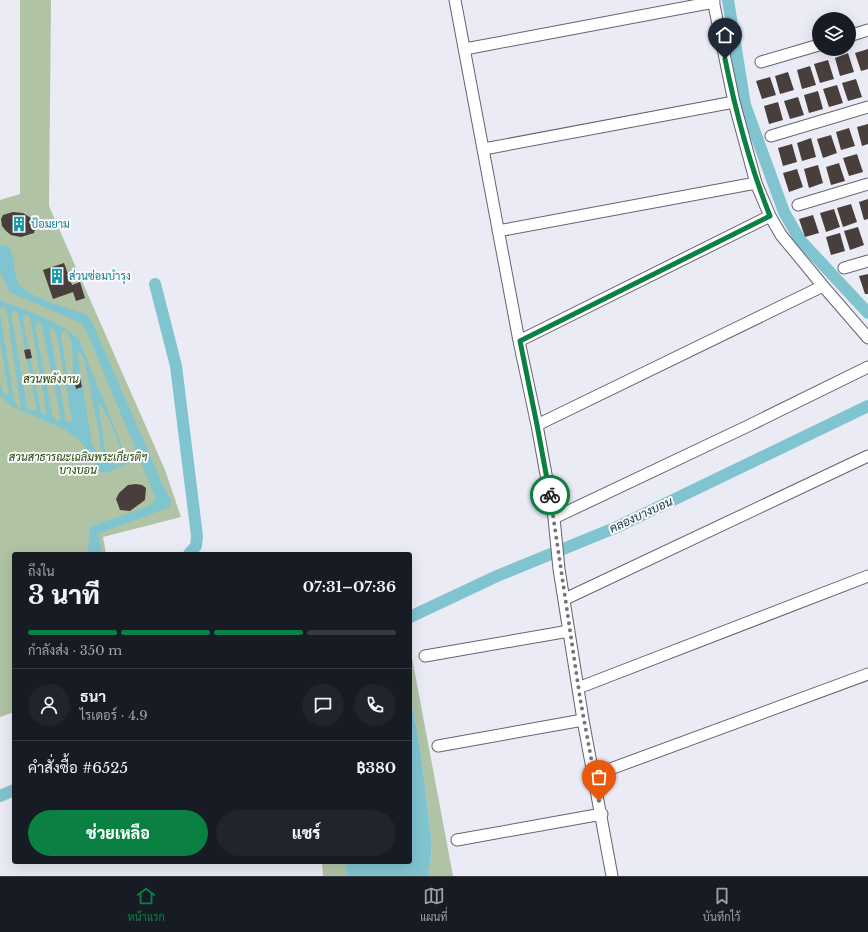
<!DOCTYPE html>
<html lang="th">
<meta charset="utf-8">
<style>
:root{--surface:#171b24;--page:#20242c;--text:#f1f3f6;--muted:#9ea1a6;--line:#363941;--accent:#0b8043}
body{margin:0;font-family:"Libre Baskerville",Sarabun,serif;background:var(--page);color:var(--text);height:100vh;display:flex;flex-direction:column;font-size:15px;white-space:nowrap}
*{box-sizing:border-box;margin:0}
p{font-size:13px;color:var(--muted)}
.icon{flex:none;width:22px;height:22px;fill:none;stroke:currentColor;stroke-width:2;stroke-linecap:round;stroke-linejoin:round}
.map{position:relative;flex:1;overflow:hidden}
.details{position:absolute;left:12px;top:552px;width:400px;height:312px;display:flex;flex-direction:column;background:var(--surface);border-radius:4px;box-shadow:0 4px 16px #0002}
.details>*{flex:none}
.controls{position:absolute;left:812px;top:12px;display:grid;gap:8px}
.controls a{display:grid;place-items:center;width:44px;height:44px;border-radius:50%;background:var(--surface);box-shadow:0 4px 16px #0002;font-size:20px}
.pin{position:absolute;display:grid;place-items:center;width:34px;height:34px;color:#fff;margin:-41px -17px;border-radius:50% 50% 50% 0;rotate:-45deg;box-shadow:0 0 4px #0007}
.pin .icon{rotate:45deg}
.courier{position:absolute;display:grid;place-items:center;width:40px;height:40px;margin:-20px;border:3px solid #0b8043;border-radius:50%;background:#fff;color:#222;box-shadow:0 1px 5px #0007}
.headline em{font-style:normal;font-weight:800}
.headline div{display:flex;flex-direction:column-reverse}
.headline{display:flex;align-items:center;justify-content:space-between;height:68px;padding:0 16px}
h1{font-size:26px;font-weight:800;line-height:30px}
.bar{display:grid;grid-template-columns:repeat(4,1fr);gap:6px 4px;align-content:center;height:48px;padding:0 16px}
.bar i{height:5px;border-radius:3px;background:var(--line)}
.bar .current{background:var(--accent)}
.bar p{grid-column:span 4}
.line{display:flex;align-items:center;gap:10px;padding:0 16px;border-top:1px solid var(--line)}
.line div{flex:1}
.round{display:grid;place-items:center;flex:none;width:42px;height:42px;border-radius:21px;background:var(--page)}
.cta{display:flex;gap:8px;margin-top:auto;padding:8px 16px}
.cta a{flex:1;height:46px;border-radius:24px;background:var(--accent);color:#fff;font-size:16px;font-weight:800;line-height:46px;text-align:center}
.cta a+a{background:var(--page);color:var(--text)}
.tabs{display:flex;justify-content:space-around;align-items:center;height:56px;border-top:1px solid var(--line);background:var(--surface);font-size:11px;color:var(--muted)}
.tabs a{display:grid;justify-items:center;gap:2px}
.tabs .current{color:var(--accent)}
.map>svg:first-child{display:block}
.green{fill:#b0c3a4}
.water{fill:#80c4d0;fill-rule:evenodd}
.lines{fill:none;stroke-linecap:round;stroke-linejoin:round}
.canal{stroke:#80c4d0;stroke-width:12}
.building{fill:#483e3b}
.minor-casing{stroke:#65646e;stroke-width:13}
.minor{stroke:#fff;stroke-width:11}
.done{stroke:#74747a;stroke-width:4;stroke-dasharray:0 7.2}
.route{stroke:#0b8043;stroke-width:5}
.labels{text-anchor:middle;stroke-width:4;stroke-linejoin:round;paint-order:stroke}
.culture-label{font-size:11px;fill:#0d838f;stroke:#f9f9fd;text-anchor:start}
.park-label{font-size:11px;font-style:italic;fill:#244701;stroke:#f9f9fd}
.water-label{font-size:12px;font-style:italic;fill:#12353a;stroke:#f9f9fd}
</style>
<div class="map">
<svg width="868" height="876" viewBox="0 0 868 876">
<rect width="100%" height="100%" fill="#ebebf6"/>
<path class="green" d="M20,0H51L49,206L165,470L181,517L103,537L106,554H14V712L0,717V200L20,194Z
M410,647L453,876H429L432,844L420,746L410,694Z
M322,862H345L347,876H323Z"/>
<path class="water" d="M6,245C17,254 12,271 18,283C25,296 72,310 86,314L92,322L165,490L171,500L170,507L98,534L102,554H89L88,546L90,527L148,506L154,502L155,496L86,330L81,323L9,292L0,272V246Z
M0,300C26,311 58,319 79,340L129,463L106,473L97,471L85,447L77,438L64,429L11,406L0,395V382L3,393L6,395L9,393L0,342V313L14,401L19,408L21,407L7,313L5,307L2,306L0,310ZM14,311L17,312L19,318L37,411L28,410L27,407L11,313ZM25,314L30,317L47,415L41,413L23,320ZM39,322L42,327L61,419L58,421L53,417L35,327L36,323ZM49,327L55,330L57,336L72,420L70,423L66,421ZM65,331C75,338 72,360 73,372V375H69L67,372L61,337L62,332ZM77,352L82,355L85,363L99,433L101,451L98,453L92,444ZM98,404C107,407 120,448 124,458L123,462L116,465L109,463L106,455Z
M410,694L420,746L432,844L429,876H347L345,862H410Z"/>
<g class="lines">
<path class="canal" d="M728,0L745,105L784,212L800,240L868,313
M155,284L176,366L197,536L196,546L189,554
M410,617L497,576L617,527L868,406
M0,796L14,790"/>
</g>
<path class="building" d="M868,49V69L861,71L855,53Z
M848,53L854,72L840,76L835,58Z
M828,60L834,79L820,83L814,64Z
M810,66L816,85L802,89L797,70Z
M788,72L794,90L780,94L775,76Z
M770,77L776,95L762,99L756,81Z
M856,79L862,97L848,101L842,83Z
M837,85L843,103L829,107L823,89Z
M818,91L823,109L809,113L804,95Z
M798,97L804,115L790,119L784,101Z
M778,102L783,120L769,124L764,106Z
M868,124V144L862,146L857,127Z
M849,128L855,146L841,150L836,132Z
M831,135L837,153L823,158L817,139Z
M811,138L816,157L802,161L797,143Z
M792,144L797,162L783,166L778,148Z
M857,154L863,172L849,176L843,158Z
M839,163L845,181L831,185L826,167Z
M818,165L823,183L809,188L804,169Z
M797,169L803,187L789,192L783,173Z
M868,199V219L864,220L859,202Z
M851,204L857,222L843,227L837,208Z
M834,209L840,227L826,232L820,213Z
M13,212L23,213L31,218L36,226L34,233L21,237L11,235L6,231L2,226L1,219L3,215Z
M813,215L819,233L805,237L799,219Z
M858,227L864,245L850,250L844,231Z
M840,233L845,251L831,255L826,237Z
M64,263L72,285L80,282L85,298L76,301L73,292L53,299L43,270Z
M868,274V294H865L859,276Z
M30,349L32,358L26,359L24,350Z
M80,378L82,387L76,389L74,379Z
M136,484L142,485L146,488L145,500L130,511L120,510L116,499L119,493L128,485Z"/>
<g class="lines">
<defs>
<path id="minor" d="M455,0L519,341L537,425L554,518L559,569L583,720L612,876
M713,0L734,102L756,183L770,216L781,235L823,286L868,338
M849,36L868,30
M465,49L714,2
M761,62L819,45
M771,136L868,107
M484,149L734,102
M798,205L868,184
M498,231L756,183
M844,268L868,261
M519,341L770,216
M537,425L823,286
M554,518L748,426L868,367
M565,599L868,456
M425,656L569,631
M578,688L868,576
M438,746L583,720
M594,775L868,674
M457,840L602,814"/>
</defs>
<use href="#minor" class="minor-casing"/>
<use href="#minor" class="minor"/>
</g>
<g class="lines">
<path class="done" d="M550,495L580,698L599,801"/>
<path class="route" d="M550,495L537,425L520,341L770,216C750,166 736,113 725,59"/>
</g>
<defs>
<symbol id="building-bare" viewBox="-9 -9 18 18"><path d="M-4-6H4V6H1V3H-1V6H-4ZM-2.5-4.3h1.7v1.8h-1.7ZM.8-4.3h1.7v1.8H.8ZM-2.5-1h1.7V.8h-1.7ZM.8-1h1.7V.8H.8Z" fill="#0f9aa8" stroke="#f9f9fd" stroke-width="2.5" paint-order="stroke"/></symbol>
</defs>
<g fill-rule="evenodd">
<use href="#building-bare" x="8" y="213" width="22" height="22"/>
<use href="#building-bare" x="46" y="265" width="22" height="22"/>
</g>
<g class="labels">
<g class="culture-label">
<text x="31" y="228">ป้อมยาม</text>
<text x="69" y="280">ส่วนซ่อมบำรุง</text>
</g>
<g class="park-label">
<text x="51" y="383">สวนพลังงาน</text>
<text x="78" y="461">สวนสาธารณะเฉลิมพระเกียรติฯ<tspan x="78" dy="13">บางบอน</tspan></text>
</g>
<g class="water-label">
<text transform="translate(641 515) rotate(-25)" y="4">คลองบางบอน</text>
</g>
</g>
</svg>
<div class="controls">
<a><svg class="icon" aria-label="layers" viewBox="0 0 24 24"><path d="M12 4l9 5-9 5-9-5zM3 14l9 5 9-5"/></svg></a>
</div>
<div class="pin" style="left:599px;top:801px;background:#ea580c"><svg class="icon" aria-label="bag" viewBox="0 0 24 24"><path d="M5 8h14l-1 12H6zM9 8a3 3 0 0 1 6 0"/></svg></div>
<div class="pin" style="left:725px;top:59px;background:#1f2937"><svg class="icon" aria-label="home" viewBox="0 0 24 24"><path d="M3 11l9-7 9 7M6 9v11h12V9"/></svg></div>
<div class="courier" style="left:550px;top:495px"><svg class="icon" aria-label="bike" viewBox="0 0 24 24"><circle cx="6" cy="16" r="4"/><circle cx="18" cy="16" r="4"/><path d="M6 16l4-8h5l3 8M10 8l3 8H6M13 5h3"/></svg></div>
<section class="details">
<div class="headline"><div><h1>3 นาที</h1><p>ถึงใน</p></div><em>07:31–07:36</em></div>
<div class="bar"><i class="current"></i><i class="current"></i><i class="current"></i><i></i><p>กำลังส่ง · 350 m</p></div>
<div class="line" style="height:72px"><a class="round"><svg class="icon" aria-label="person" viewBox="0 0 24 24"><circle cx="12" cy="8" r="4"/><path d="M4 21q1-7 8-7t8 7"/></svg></a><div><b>ธนา</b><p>ไรเดอร์ · 4.9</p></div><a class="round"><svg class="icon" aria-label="chat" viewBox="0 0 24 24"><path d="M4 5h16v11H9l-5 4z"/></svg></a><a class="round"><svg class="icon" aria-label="phone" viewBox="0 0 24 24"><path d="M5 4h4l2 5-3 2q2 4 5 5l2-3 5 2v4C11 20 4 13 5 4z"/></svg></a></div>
<div class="line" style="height:52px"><div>คำสั่งซื้อ #6525</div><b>฿380</b></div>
<div class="cta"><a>ช่วยเหลือ</a><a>แชร์</a></div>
</section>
</div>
<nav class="tabs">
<a class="current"><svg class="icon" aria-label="home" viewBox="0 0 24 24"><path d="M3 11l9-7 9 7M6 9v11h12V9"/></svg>หน้าแรก</a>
<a><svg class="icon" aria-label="map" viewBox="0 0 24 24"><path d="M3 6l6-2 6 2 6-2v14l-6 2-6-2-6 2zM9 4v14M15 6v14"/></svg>แผนที่</a>
<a><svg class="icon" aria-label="saved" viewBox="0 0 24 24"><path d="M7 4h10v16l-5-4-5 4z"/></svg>บันทึกไว้</a>
</nav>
